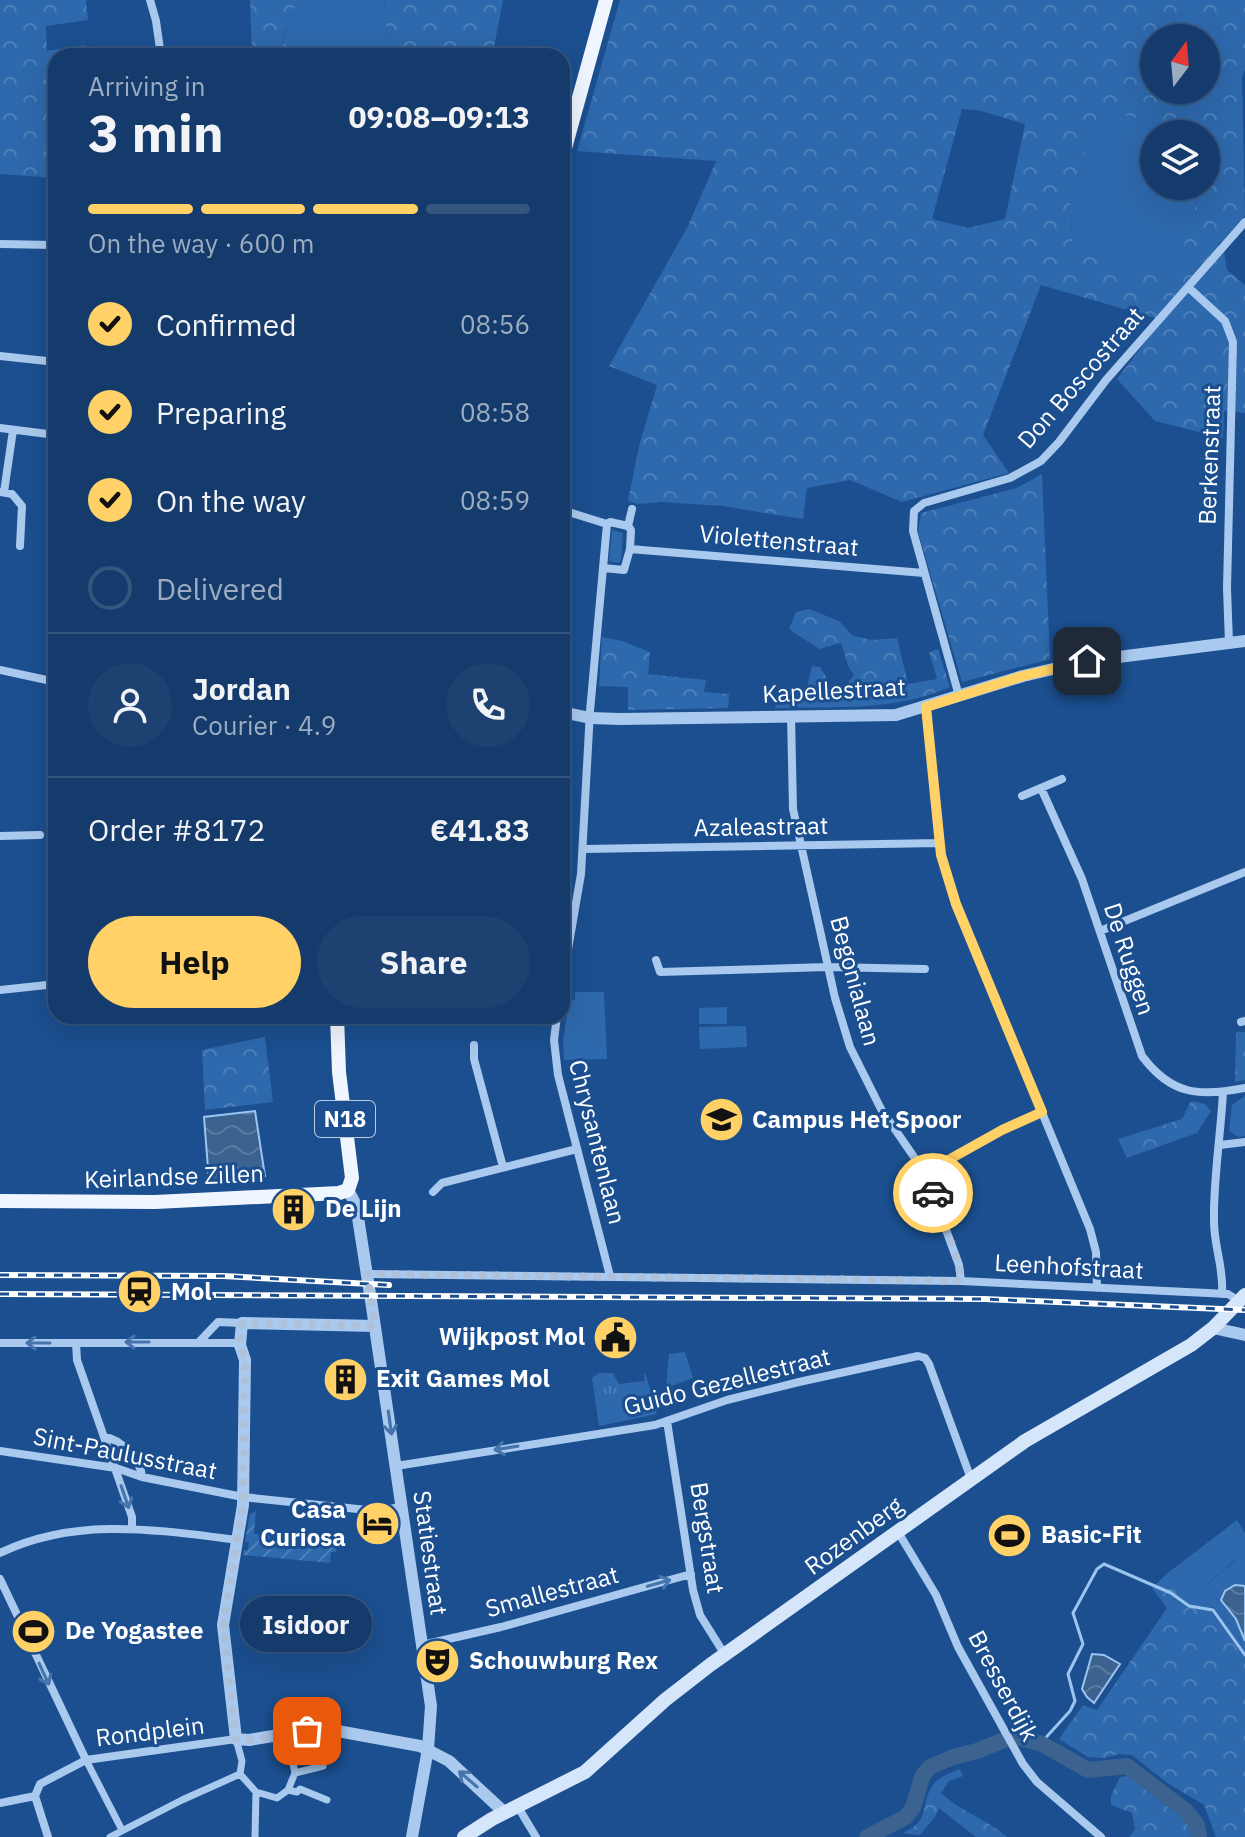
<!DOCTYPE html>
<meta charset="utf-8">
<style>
:root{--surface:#143b6b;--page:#1d4271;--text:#f1f3f6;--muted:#9dadc1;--line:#33557e;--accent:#ffd166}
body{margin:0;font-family:"IBM Plex Sans",sans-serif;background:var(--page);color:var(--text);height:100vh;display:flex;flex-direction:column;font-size:30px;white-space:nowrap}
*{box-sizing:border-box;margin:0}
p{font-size:26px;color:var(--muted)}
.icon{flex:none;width:44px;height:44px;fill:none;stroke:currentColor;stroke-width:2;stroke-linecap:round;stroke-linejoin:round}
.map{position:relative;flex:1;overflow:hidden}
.details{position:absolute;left:48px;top:48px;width:522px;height:976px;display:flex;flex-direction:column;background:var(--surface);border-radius:24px;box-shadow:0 8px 32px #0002,0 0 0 2px var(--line)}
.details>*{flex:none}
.needle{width:52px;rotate:16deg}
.buttons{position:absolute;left:1140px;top:24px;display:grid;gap:16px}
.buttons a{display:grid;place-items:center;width:80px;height:80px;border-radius:50%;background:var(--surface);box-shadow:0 8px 32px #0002,0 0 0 2px var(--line);font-size:40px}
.pin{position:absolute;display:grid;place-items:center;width:68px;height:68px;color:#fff;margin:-34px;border-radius:16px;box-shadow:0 4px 12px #0006}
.courier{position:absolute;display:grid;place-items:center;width:80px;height:80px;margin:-40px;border:6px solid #ffd166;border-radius:50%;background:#fff;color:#222;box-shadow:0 2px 10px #0007}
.bubble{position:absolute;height:56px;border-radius:28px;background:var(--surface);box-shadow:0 8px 32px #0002,0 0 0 2px var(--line);font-size:26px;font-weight:800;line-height:56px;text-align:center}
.summary em{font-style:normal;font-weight:800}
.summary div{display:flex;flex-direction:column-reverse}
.summary{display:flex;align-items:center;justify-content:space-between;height:136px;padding:0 40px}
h1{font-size:52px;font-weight:800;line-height:60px}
.bar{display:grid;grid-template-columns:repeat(4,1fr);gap:12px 8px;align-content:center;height:96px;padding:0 40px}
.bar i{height:10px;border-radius:6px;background:var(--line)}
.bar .selected{background:var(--accent)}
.bar p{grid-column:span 4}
.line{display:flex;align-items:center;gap:20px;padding:0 40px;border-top:2px solid var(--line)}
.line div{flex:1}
.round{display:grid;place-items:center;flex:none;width:84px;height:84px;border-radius:42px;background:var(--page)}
ol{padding:0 40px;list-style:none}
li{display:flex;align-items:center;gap:24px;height:88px}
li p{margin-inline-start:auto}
li .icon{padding:8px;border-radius:50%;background:var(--accent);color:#111;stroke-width:4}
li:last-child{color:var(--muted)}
li i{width:44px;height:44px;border:4px solid var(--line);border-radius:50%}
.primary-button{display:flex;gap:16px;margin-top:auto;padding:16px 40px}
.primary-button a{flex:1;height:92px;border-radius:48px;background:var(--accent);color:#111;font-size:32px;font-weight:800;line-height:92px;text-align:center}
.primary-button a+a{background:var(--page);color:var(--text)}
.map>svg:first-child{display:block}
.grass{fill:#2e69ad}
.forest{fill:url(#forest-crowns);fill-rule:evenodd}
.park{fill:url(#park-tufts)}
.garden{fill:url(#garden-furrows)}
.water{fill:url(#water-waves);stroke:#9cc4f0;stroke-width:2}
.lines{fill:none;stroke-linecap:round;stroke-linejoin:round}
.stream{stroke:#9cc4f0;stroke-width:3}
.river{stroke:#3c6290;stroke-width:16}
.pedestrian{stroke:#a9c9ee;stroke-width:7}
.minor{stroke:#a9c9ee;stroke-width:8}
.tertiary{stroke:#a9c9ee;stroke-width:12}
.secondary{stroke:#d6e6fa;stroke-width:14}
.primary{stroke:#f0f6ff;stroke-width:14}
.rail-casing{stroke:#fff;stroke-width:6}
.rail{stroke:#1b4f8f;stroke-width:3;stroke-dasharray:9;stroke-linecap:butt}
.oneway{stroke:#4674ac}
.done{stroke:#afc1d8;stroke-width:8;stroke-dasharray:0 14.4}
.route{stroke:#ffd166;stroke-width:10}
.labels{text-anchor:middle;stroke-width:6;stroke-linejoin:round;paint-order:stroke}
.shield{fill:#1b4f8f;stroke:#bbcadd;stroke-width:2}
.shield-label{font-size:22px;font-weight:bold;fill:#fff}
.street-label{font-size:24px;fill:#fff;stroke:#1b4f8f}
.poi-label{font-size:24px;font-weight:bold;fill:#fff;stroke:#1b4f8f;text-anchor:start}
</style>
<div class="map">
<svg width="1245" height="1837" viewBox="0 0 1245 1837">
<defs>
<pattern id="forest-crowns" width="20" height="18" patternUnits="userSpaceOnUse" patternTransform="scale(2)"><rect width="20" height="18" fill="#2e69ad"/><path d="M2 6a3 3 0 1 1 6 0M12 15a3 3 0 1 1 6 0" fill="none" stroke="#4d80b9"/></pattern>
<pattern id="park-tufts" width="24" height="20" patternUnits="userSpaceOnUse" patternTransform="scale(2)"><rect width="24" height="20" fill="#2e69ad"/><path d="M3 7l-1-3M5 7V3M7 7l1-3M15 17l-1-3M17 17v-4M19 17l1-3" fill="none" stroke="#4d80b9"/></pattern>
<pattern id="garden-furrows" width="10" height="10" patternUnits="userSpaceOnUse" patternTransform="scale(2)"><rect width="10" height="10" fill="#2e69ad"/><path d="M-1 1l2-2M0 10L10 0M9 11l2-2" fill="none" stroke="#4d80b9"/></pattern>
<pattern id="water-waves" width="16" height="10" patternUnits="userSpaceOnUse" patternTransform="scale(2)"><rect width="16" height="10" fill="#3c6290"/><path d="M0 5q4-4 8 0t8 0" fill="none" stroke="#597aa1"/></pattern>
</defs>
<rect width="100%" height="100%" fill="#1b4f8f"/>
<path class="grass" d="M318,0H384L388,56H301L282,43L295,8Z
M1100,109L1199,134H1154V186H1201L1175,276L1073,252L1070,198Z
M612,530L623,533L621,560L619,563L609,561Z
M575,992H604L607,1059L564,1060L563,1041L569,1001L575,1000Z
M727,1007V1024H699V1008Z
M746,1026L747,1047L700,1049L699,1027Z
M1245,1096V1136L1238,1137L1229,1131L1232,1105Z
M685,1352L693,1378L666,1388L669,1354Z
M1237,1520L1245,1533V1543L1184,1588L1169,1572Z
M1245,1555V1650L1233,1627L1197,1593L1233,1562Z"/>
<path class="forest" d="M0,0H86L88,20L46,26L47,51L84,45L90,56H56V83L52,84L56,90V178L0,174Z
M250,0H318L295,8L282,42L301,56H252Z
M384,0H503L494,47L468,56H388Z
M620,0H1245V70L1242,76L1245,216L1218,245L1224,251L1227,270L1245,285V413L1224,411L1223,438L1155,421L1117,379L1162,320L1041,285L983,435L1009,473L902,502L850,480L807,488L803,519L722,506L662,502L638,504L628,501L639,446L657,385L609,366L688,226L716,161L577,151ZM1154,38H1206V90H1154ZM962,109L978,110L1025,124L1005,219L968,228L932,219ZM1100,109L1211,137L1206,164V186H1201L1175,276L1073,252L1070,198Z
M1042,474L1050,659L962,682L918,532L921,513L1017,488Z
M809,609L839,621L853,636L872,640L897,638L908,684L937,679L929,652L938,649L950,687C894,712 835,706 775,708L777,692L796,695L806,691L812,666L820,667L826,677L827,692H840L854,675L849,668L841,643L819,649L789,629L796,612Z
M602,637L622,641L650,652L648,674L706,680L704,692L729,694L728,708L628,710V687L599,686Z
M1236,1032H1245V1080L1235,1082Z
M265,1037L273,1102L205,1110L202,1050Z
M1191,1101L1205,1104L1211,1111L1197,1133L1127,1158L1118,1139L1182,1119Z
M1245,1543V1555L1232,1562L1197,1593L1233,1627L1245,1650V1837H1216L1204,1805L1166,1782L1132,1755L1120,1754L1103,1758L1088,1757L1059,1739L1083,1705L1097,1710L1167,1608L1152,1588L1169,1572L1184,1588Z
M960,1769L963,1776L949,1781L941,1793C961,1812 987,1819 1007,1837H976L939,1808L935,1817L920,1835L902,1833C931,1821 920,1807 932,1786C938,1777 950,1773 960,1769Z
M1129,1776C1146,1789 1191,1815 1193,1837H1129L1135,1829L1132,1813L1111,1805V1796L1120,1777Z"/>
<path class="park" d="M599,1373H613L619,1384L645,1381L644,1374L646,1375L657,1414L599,1426L592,1378Z"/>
<path class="garden" d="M256,1511L254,1534L337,1540L336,1552H331L330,1563L243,1555L244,1550H248L249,1542H245L250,1514Z"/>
<path class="water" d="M255,1111L265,1176L209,1181L204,1117Z
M1235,1585L1245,1586V1641L1236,1619L1221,1600L1225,1591Z
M1092,1654L1104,1655L1120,1664L1094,1703L1087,1697L1082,1689Z"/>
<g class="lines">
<path class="stream" d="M1040,1744L1070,1711L1075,1701L1068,1674L1083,1644L1073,1613L1097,1569L1104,1564L1171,1593L1189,1606L1213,1610L1245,1655"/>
<path class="river" d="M867,1837L906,1817L913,1807L923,1775L930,1767L953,1757L977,1751L1014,1736L1042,1744L1088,1770L1127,1766L1186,1811L1197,1825L1199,1837"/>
<path class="pedestrian" d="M287,1735L295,1773
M236,1739L242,1761L240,1774L256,1792L255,1837
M86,1760L122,1830
M288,1790L295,1773L323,1766
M256,1792L277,1798L288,1790L297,1792L300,1789L327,1800
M110,1837L182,1800L240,1774"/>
<path class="minor" d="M150,0L156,21L161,56
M0,244L54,245
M1188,287L1225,321L1233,342L1227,588L1229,643
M0,356L56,362
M0,428L56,435
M0,492L12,494L22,506L20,546
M4,492L13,430
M562,510L607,524L610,522L628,526
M630,549L924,573
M603,568L624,570L630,549L631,530L628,526L632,509
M0,670L56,682
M959,696L913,531L914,511L924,503L1010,478L1041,461L1059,442L1106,380L1245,222
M926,707L941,855L956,904L1090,1229L1096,1252L1097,1288
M791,716L793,809L835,998L850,1047L881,1109L925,1173L959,1265L961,1281
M1041,788L1082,879L1142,1056C1171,1095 1199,1097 1245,1088
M1022,796L1062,779
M0,836L40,835
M583,849L940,843
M1100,931L1245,872
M656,960L660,972L827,967L925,969
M562,984L581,874L590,711L607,524
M0,990L56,984
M557,1016L554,1040L558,1075L610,1276
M1241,1022L1245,1021
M474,1045V1059L503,1167
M1220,1145L1245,1142
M925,1173L1002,1130L1042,1112
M433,1192L442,1183L577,1149
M367,1274L961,1281L1228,1294L1239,1301
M1222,1294C1224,1267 1214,1248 1214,1221C1213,1182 1221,1132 1223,1092
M0,1343H234L240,1345
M76,1343L77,1360L132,1517V1529
M198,1343L218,1322L242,1323
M667,1421L693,1590L700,1615L725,1655
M104,1437C121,1439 141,1460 142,1477
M0,1451L116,1468L142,1477L243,1497L377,1511L401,1507
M396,1466L655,1425L727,1400L799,1382L918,1356L925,1358L929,1364L971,1479
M898,1532L936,1595L958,1647L1023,1764L1037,1782L1101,1837
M0,1553C76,1516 158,1530 238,1540
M0,1579L86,1760
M422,1645L501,1627L691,1574
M35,1796L40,1784L86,1760L236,1739
M35,1796L48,1837
M0,1803L35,1796
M518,1807L536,1837"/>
<path class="tertiary" d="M562,712L590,718L620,719L896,715L1023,676L1087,661L1245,641
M348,1190L356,1205L372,1307L431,1706L428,1749L412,1837
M375,1326L242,1323L240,1345L245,1360L243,1505L223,1625L236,1739L249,1740L321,1728L420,1746L449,1761L505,1813
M1213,1328L1245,1335"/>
<path class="secondary" d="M464,1837L492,1819L585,1772L665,1700L710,1665L1025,1441L1191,1345L1213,1328L1245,1295"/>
<path class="primary" d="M562,159L606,0
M0,1201L155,1202L339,1193L348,1190L352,1178L339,1072L337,1016"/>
<defs>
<path id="rail" d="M0,1275L223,1276L389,1285
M0,1294L984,1299L1245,1310"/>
</defs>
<use href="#rail" class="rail-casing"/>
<use href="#rail" class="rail"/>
</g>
<defs><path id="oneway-shaft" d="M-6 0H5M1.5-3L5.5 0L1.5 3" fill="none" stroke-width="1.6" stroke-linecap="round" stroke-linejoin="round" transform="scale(2)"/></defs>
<g class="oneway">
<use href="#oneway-shaft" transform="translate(137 1342) rotate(-180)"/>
<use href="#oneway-shaft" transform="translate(38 1343) rotate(-180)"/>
<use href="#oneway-shaft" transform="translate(390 1423) rotate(82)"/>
<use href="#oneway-shaft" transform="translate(506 1448) rotate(171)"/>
<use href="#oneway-shaft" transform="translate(125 1497) rotate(71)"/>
<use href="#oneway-shaft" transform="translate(659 1583) rotate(-16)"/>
<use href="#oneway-shaft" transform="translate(44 1674) rotate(65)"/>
<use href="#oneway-shaft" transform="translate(468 1779) rotate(-139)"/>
</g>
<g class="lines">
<path class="done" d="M307,1731L249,1740L236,1739L223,1625L243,1505L245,1360L240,1345L242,1323L375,1326L367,1274L961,1281L959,1265L933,1193"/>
<path class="route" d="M933,1193L925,1173L1002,1130L1042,1112L956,904L941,855L926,707L1023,676L1087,661"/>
</g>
<defs>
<symbol id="school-disc" viewBox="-11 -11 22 22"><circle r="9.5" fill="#ffd166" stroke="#1b4f8f"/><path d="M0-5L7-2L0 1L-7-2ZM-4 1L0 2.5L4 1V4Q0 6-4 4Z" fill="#111"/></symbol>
<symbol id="building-disc" viewBox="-11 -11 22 22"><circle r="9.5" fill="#ffd166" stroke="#1b4f8f"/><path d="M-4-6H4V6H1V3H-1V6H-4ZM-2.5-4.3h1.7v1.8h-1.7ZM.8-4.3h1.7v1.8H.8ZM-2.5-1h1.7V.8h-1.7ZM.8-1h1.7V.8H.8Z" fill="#111"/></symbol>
<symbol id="station-disc" viewBox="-11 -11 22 22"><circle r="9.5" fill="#ffd166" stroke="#1b4f8f"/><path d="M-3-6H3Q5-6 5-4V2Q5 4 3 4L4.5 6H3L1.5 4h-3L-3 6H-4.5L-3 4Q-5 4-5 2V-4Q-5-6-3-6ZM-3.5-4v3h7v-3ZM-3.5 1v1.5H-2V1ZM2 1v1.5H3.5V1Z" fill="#111"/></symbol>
<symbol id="civic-disc" viewBox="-11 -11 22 22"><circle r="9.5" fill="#ffd166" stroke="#1b4f8f"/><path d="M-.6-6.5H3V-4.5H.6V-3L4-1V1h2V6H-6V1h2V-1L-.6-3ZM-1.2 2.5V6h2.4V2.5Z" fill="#111"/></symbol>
<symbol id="hotel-disc" viewBox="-11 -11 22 22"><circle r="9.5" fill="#ffd166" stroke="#1b4f8f"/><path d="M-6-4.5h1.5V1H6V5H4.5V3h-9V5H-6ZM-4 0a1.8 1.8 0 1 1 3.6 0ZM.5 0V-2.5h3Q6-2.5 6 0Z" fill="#111"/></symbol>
<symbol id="stadium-disc" viewBox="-11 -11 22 22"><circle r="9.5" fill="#ffd166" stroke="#1b4f8f"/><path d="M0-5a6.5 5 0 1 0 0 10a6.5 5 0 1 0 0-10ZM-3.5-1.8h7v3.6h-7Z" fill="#111"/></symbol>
<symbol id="theatre-disc" viewBox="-11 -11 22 22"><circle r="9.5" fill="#ffd166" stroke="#1b4f8f"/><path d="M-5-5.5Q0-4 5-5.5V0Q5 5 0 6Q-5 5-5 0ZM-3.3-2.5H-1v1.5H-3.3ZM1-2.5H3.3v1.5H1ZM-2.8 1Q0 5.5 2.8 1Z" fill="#111"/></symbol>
</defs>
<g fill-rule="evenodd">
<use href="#school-disc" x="696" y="1094" width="51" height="51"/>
<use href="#building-disc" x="268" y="1184" width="51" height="51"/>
<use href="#station-disc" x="114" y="1266" width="51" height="51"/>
<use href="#civic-disc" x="590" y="1312" width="51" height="51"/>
<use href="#building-disc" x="320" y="1354" width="51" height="51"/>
<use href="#hotel-disc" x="352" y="1498" width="51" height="51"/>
<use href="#stadium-disc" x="984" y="1510" width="51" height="51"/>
<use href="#stadium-disc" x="8" y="1606" width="51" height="51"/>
<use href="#theatre-disc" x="412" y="1636" width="51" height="51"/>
</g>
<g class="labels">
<rect class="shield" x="315" y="1101" width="60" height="36" rx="6"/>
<g class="shield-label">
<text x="345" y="1127">N18</text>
</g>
<g class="street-label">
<text transform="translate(1081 378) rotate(-49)" y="8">Don Boscostraat</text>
<text transform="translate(1210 455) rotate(-88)" y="8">Berkenstraat</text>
<text transform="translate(779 541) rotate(5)" y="8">Violettenstraat</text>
<text transform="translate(834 691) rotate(-3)" y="8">Kapellestraat</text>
<text transform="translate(761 827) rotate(-1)" y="8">Azaleastraat</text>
<text transform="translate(1129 959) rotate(72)" y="8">De Ruggen</text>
<text transform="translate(855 981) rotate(75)" y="8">Begonialaan</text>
<text transform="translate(597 1142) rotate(76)" y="8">Chrysantenlaan</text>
<text transform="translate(174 1177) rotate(-2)" y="8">Keirlandse Zillen</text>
<text transform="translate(1069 1267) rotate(3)" y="8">Leenhofstraat</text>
<text transform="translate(727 1382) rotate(-14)" y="8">Guido Gezellestraat</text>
<text transform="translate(125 1454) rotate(11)" y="8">Sint-Paulusstraat</text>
<text transform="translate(854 1536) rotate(-36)" y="8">Rozenberg</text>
<text transform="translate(707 1538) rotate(81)" y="8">Bergstraat</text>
<text transform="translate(430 1553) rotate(82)" y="8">Statiestraat</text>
<text transform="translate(552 1592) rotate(-15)" y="8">Smallestraat</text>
<text transform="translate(1003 1686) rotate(62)" y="8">Bresserdijk</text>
<text transform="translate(150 1732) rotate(-7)" y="8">Rondplein</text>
</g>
<g class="poi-label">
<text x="752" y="1128">Campus Het Spoor</text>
<text x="325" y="1217">De Lijn</text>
<text x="171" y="1300">Mol</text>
<text x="585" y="1345" text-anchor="end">Wijkpost Mol</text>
<text x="376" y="1387">Exit Games Mol</text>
<text x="346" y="1518" text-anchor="end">Casa<tspan x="346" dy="28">Curiosa</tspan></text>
<text x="1041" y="1543">Basic-Fit</text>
<text x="65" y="1639">De Yogastee</text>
<text x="469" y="1669">Schouwburg Rex</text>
</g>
</g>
</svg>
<div class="buttons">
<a><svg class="needle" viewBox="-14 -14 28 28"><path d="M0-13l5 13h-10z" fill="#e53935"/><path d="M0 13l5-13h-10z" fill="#9dadc1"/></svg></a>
<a><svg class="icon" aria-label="layers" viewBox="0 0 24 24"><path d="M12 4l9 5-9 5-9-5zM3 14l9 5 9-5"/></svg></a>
</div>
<div class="pin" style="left:307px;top:1731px;background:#ea580c"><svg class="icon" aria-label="bag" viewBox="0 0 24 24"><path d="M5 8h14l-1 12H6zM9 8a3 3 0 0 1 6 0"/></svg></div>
<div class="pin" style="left:1087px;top:661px;background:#1f2937"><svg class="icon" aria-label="home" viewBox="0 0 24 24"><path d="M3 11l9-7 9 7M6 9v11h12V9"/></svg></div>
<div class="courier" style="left:933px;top:1193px"><svg class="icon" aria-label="car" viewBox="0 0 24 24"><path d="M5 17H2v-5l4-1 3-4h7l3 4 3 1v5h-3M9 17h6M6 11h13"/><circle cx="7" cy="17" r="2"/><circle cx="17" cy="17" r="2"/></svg></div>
<div class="bubble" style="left:240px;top:1596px;width:132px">Isidoor</div>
<section class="details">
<div class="summary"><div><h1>3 min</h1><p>Arriving in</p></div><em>09:08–09:13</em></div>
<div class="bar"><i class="selected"></i><i class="selected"></i><i class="selected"></i><i></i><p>On the way · 600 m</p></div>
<ol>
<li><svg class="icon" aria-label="check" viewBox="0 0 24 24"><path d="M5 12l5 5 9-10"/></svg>Confirmed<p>08:56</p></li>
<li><svg class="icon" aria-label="check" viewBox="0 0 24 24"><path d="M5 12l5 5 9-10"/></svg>Preparing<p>08:58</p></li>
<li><svg class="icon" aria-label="check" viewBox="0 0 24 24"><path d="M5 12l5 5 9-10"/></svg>On the way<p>08:59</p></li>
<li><i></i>Delivered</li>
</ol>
<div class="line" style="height:144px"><a class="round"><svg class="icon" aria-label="person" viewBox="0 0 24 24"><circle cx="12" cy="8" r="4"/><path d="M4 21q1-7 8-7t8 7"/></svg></a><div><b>Jordan</b><p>Courier · 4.9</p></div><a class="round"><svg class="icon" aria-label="phone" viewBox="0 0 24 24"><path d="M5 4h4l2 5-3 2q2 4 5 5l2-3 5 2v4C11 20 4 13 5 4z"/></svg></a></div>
<div class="line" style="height:104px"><div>Order #8172</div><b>€41.83</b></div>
<div class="primary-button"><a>Help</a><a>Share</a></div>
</section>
</div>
